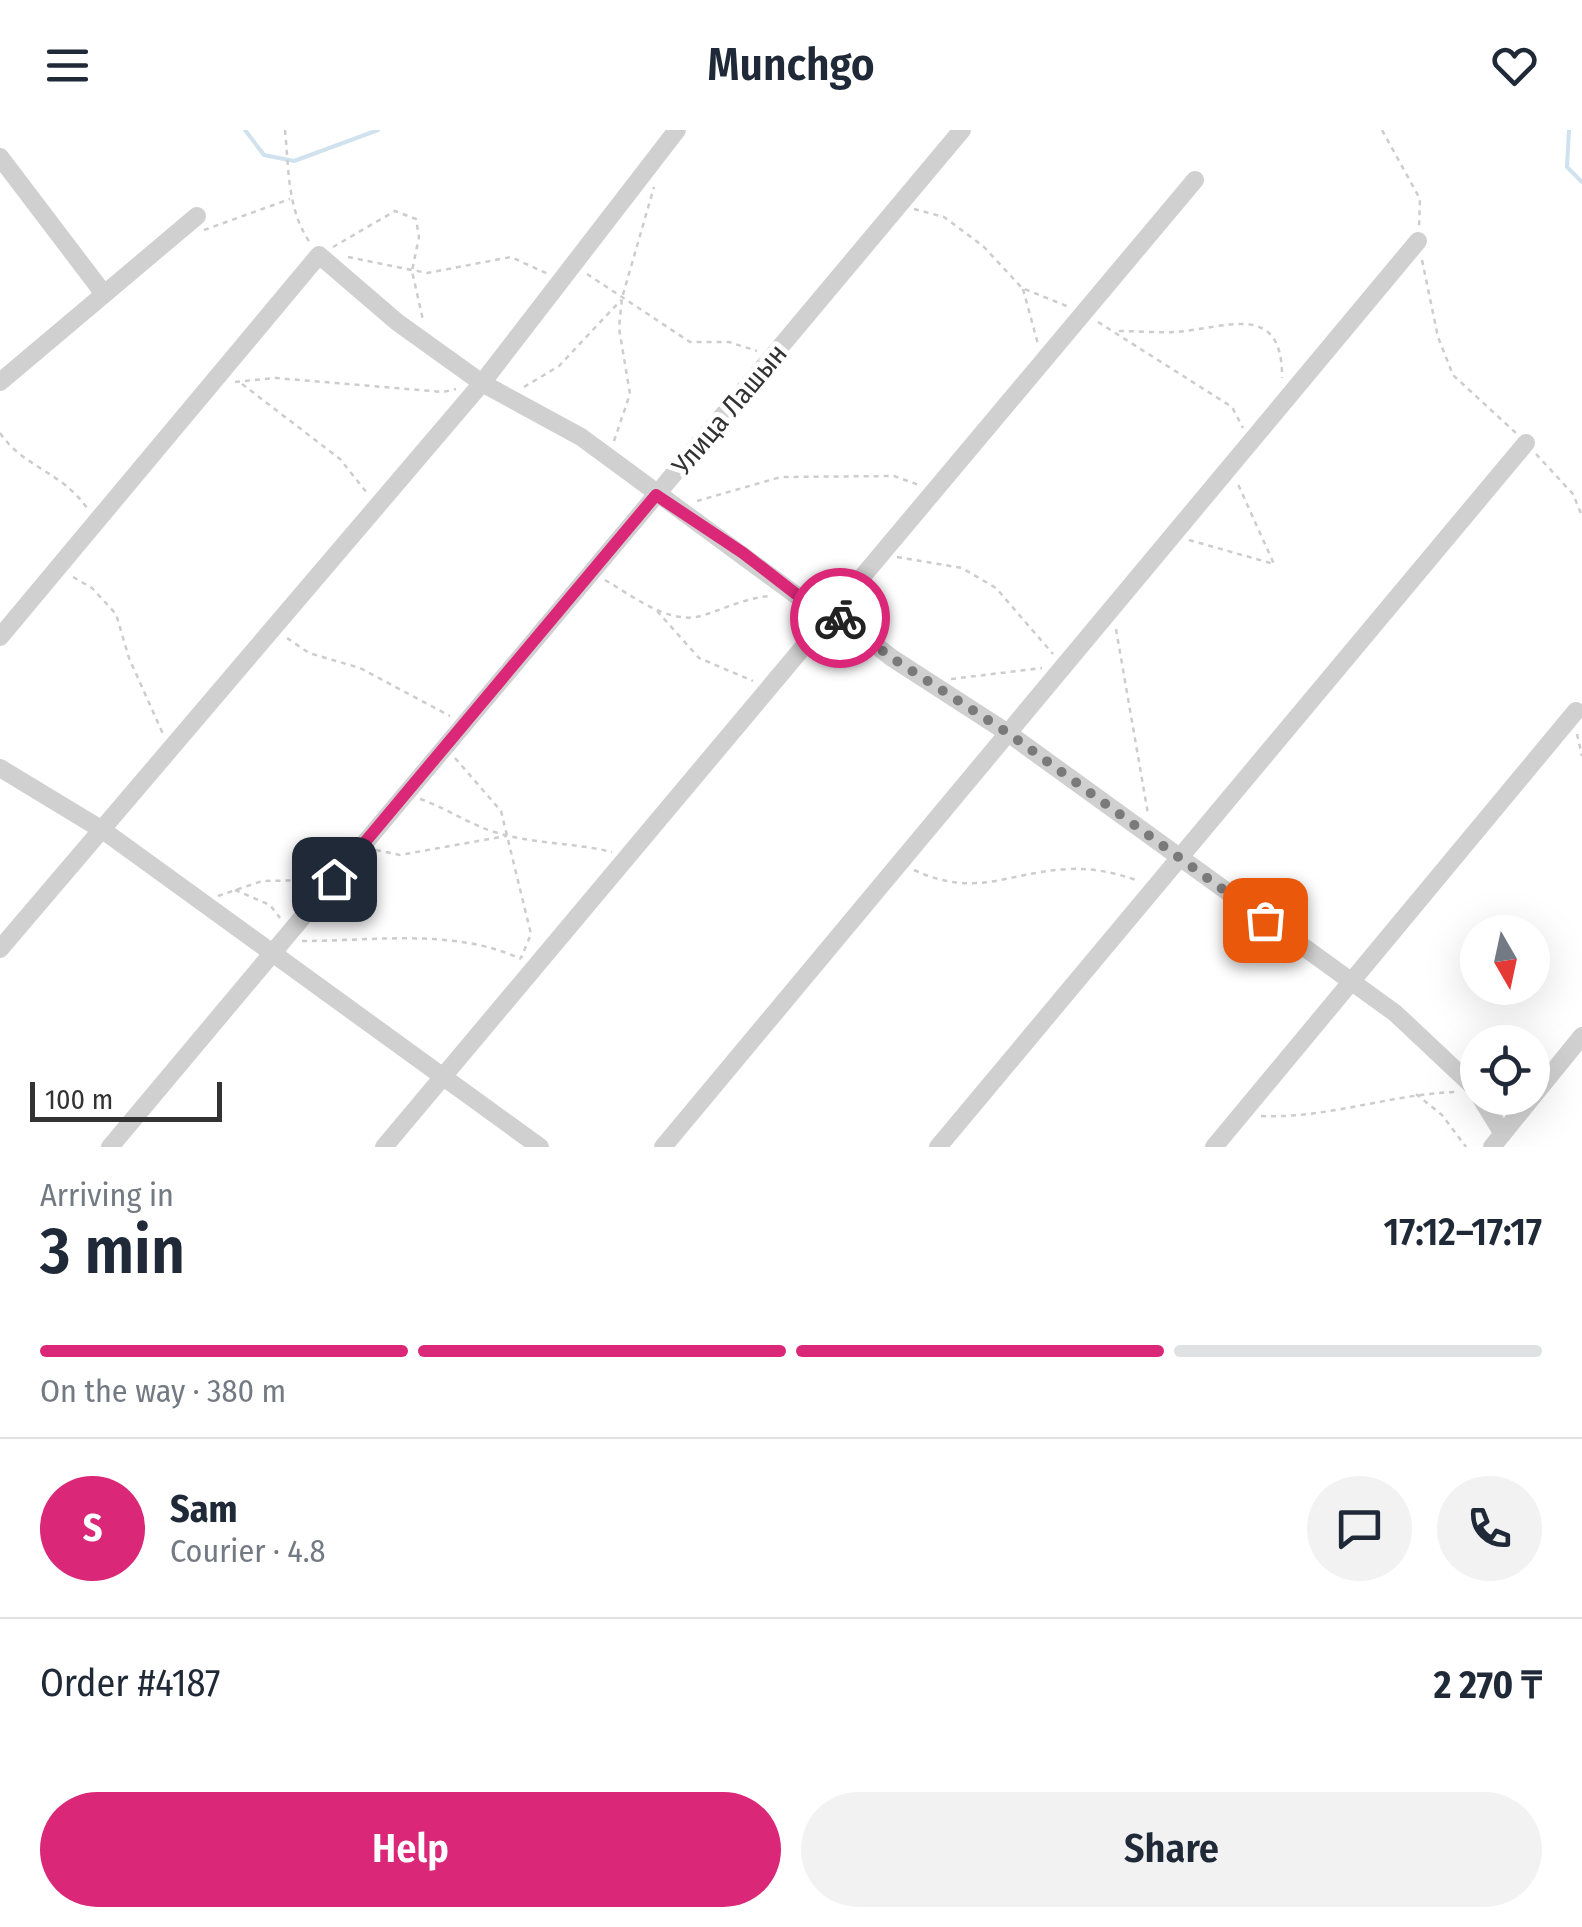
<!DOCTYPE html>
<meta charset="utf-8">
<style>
:root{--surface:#fff;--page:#f2f2f3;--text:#1f2937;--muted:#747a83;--line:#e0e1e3;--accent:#db2777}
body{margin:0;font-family:"Fira Sans Condensed",sans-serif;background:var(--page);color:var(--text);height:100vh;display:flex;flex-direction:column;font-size:38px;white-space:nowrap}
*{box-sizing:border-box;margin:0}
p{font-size:32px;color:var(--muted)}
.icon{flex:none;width:55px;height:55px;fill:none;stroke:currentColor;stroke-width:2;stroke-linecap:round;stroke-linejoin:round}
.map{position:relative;height:1017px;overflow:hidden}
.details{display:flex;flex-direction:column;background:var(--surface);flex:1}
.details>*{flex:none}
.needle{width:65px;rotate:171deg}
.buttons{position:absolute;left:1460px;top:785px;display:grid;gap:20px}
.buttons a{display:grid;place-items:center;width:90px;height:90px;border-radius:50%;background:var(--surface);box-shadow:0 10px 40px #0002;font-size:50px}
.scale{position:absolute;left:30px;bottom:25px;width:192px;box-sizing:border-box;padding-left:10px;border:5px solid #333;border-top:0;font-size:28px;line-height:35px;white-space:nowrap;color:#333;-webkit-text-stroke:8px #fff;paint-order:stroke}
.pin{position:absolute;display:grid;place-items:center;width:85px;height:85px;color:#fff;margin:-42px;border-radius:20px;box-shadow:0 5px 15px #0006}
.courier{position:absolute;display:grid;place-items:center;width:100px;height:100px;margin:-50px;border:8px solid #db2777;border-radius:50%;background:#fff;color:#222;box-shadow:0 2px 12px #0007}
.overview em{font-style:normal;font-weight:600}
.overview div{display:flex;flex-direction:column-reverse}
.overview{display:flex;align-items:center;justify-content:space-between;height:170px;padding:0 40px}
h1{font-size:65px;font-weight:600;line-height:75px}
.bar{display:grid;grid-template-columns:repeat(4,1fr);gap:15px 10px;align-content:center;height:120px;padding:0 40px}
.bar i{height:12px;border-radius:8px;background:var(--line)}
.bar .current{background:var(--accent)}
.bar p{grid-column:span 4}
.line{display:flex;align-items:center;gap:25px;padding:0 40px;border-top:2px solid var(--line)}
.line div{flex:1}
.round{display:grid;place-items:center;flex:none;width:105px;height:105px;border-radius:52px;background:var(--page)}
.action{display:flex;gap:20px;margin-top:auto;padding:20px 40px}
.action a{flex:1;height:115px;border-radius:60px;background:var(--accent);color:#fff;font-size:40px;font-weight:600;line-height:115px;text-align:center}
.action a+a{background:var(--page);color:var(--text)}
header{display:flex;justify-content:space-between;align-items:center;height:130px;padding:0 40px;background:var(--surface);font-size:45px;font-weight:600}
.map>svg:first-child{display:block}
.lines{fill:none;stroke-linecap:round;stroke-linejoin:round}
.stream{stroke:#cfe2ee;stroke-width:4}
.path{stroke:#cdcdcd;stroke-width:2.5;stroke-dasharray:5 5;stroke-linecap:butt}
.minor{stroke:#d0d0d0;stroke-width:18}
.done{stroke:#7a7a7a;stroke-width:10;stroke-dasharray:0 18}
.route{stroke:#db2777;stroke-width:12}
.labels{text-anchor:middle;stroke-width:10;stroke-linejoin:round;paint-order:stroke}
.street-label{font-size:28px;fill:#333;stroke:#fff}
</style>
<header><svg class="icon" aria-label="menu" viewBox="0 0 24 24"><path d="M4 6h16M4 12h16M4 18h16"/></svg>Munchgo<svg class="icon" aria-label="heart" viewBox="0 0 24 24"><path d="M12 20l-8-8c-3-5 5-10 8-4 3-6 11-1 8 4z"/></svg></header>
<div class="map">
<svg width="1582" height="1017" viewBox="0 0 1582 1017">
<rect width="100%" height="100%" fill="#fff"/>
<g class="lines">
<path class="stream" d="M245,0L264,25L294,31L378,0
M1569,0L1567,37L1582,52"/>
<path class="path" d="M285,0C289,39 287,81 311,114
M1382,0L1420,69L1419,97
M914,79L944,87L984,117L1022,158L1069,177
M204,100L290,69
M333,117L395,81L416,89L419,107L412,141L423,190
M348,127L427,143L511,127L548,144
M1422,130L1438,207L1453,245L1517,304
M587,144L690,212H729L757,221
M1023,159L1038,214
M1098,192L1232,277L1243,298
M1119,201C1137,201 1157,203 1175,202C1224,199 1283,169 1282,248
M235,252L276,248L443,262L456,259
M242,254L340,329L367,363
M524,257L559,236L621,170
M0,303C24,338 61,341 87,378
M614,311L630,264L619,198L622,168L654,57
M1536,324L1573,364L1582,386
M697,371L781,347L894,346L919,355
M1189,410L1274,434L1237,352
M897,427L962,438L996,458L1053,524
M73,447L92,458L116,484L129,528L163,604
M605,450C631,465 669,495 701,486C724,479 745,468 770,466
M657,481L699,528L753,551
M1116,499L1148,684
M287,508L309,523L360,538L450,586
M951,549L1042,538
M1577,604L1582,626
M455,628L501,681L531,804L521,828
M420,669C449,679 471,696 501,704C537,714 576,713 612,722
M376,720L400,725L506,706
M914,740C977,769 1007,742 1069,739C1095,738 1116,743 1139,751
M235,760L270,775L280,788
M218,766L262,751L313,750
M302,811C374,811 455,798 521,829
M1416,964L1442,985L1466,1017
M1261,986C1327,989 1390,964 1456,962"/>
<path class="minor" d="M0,27L104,164
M0,252L197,86
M0,507L319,125L397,192L482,253L581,307L796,465L833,482L892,528L1008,603L1395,883L1478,961
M0,638L104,701L540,1017
M0,819L482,253L677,0
M1481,968L1503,1004
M110,1017L962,0
M384,1017L1195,50
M663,1017L1418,111
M938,1017L1526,313
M1214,1017L1576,581
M1492,1017L1582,906"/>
</g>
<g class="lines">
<path class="done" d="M840,488L892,528L1008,603L1265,790"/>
<path class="route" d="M334,749L656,365L743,423L796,464L840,488"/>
</g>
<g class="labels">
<g class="street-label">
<text transform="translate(729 279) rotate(-50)" y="10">Улица Лашын</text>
</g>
</g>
</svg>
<div class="buttons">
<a><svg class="needle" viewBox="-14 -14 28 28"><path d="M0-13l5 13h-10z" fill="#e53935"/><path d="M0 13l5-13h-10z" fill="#747a83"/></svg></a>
<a><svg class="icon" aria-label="locate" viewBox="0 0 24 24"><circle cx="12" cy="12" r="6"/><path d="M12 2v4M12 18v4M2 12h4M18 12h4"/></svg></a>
</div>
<div class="scale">100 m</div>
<div class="pin" style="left:1265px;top:790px;background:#ea580c"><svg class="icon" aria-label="bag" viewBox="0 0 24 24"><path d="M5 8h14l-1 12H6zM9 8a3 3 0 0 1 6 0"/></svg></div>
<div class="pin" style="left:334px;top:749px;background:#1f2937"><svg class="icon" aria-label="home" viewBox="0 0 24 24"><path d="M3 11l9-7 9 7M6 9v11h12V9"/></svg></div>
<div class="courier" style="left:840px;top:488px"><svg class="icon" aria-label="bike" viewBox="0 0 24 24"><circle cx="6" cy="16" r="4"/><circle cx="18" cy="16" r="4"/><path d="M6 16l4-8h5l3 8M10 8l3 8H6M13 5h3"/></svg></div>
</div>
<section class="details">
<div class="overview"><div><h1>3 min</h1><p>Arriving in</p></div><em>17:12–17:17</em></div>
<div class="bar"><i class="current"></i><i class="current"></i><i class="current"></i><i></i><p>On the way · 380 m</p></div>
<div class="line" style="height:180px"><b class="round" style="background:var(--accent);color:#fff">S</b><div><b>Sam</b><p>Courier · 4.8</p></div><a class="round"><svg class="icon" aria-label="chat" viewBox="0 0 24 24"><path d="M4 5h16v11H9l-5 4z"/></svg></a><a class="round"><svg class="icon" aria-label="phone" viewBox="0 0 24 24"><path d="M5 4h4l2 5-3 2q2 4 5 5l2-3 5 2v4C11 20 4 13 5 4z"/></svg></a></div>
<div class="line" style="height:130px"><div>Order #4187</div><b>2 270 ₸</b></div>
<div class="action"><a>Help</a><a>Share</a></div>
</section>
